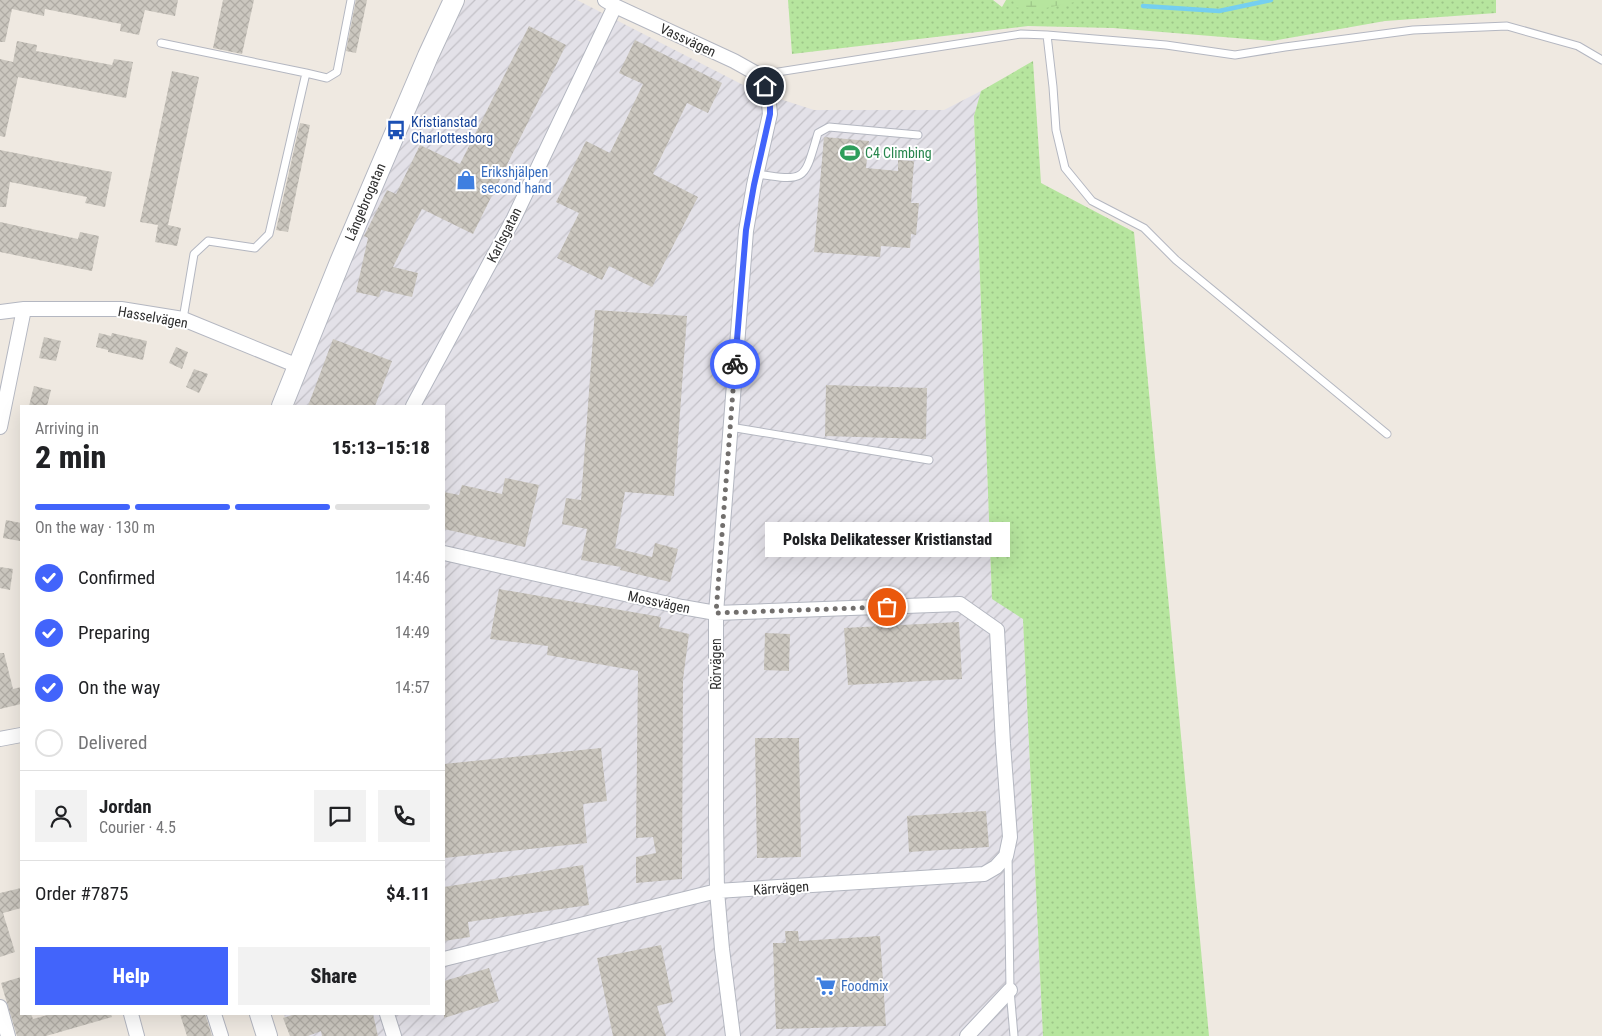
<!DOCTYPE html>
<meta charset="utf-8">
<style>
:root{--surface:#fff;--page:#f2f2f2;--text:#202124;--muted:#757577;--line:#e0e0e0;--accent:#4264fb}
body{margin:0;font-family:"Roboto Condensed",sans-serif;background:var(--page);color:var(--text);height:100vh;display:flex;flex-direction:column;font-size:19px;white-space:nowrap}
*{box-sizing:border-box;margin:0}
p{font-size:16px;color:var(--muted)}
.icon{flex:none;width:28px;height:28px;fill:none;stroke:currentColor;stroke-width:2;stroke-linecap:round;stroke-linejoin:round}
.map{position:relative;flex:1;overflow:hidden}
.details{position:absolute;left:20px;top:405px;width:425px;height:610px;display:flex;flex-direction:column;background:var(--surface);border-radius:0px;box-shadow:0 5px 20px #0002}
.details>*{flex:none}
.pin{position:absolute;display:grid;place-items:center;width:42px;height:42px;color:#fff;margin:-21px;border:2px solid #fff;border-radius:50%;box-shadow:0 1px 5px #0007}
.courier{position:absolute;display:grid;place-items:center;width:50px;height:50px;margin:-25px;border:4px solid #4264fb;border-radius:50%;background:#fff;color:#222;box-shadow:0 1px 6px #0007}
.bubble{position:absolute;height:35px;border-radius:0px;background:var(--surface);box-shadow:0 5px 20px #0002;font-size:16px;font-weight:800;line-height:35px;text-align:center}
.headline em{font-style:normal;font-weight:800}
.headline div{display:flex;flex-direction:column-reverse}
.headline{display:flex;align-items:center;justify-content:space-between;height:85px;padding:0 15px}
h1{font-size:32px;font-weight:800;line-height:38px}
.bar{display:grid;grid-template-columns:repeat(4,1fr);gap:8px 5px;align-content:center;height:60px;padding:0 15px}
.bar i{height:6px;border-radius:4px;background:var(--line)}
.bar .current{background:var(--accent)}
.bar p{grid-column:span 4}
.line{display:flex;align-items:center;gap:12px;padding:0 15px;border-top:1px solid var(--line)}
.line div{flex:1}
.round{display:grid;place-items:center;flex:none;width:52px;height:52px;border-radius:0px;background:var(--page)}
ol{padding:0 15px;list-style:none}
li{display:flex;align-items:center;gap:15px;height:55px}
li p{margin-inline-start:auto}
li .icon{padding:5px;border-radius:50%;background:var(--accent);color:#fff;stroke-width:4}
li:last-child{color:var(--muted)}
li i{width:28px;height:28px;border:2px solid var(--line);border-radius:50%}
.cta{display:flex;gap:10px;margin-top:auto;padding:10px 15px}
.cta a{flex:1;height:58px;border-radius:0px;background:var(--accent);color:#fff;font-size:20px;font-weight:800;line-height:58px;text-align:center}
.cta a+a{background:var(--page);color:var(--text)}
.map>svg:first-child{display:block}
.industrial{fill:url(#industrial-furrows)}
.grass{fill:url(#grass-dots)}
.wetland{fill:url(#wetland-marsh)}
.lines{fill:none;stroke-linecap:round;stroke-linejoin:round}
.stream{stroke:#75cff0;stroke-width:4.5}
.building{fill:url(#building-cross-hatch)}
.service-casing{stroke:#b4b7c1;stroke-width:9}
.minor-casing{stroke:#b4b7c1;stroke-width:16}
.secondary-casing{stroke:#b4b7c1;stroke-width:22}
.service{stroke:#fff;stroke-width:7}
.minor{stroke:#fff;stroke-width:14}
.secondary{stroke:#fff;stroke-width:20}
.done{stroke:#726f6d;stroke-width:5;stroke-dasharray:0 9}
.route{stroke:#4264fb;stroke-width:6}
.labels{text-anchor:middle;stroke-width:4;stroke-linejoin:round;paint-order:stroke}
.street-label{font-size:14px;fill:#2e2e2e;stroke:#fff}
.transit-label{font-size:14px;fill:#164399;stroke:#fff;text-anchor:start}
.leisure-label{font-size:14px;fill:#27864d;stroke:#fff;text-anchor:start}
.shop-label{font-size:14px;fill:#366cbe;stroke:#fff;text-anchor:start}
</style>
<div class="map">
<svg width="1602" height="1036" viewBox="0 0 1602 1036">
<defs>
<pattern id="industrial-furrows" width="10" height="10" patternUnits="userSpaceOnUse" patternTransform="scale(1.25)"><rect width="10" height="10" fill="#e3e1e8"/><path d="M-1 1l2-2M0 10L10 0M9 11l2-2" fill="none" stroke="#c3c1c7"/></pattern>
<pattern id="grass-dots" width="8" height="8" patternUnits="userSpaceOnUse" patternTransform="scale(1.25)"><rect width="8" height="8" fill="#b6e59e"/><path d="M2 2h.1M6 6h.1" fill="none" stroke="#9dc588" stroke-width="1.8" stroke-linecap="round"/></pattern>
<pattern id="wetland-marsh" width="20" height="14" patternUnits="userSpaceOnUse" patternTransform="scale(1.25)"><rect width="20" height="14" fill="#b6e59e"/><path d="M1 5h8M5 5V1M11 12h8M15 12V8" fill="none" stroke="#9dc588"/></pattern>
<pattern id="building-cross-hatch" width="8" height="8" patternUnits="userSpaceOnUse" patternTransform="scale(1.25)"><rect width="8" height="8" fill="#cbc7bf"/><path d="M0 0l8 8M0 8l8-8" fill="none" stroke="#afaba4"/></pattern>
</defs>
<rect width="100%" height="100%" fill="#efe9e1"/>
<path class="industrial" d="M466,0H577L755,91L814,110H944L981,91L974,116L992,598L1023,618L1043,1036H290L284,1014H444V406H294L300,387L358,234Z"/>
<path class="grass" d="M788,0H993L1002,7L1006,0H1496V13L1385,21L1272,41L1113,28L1028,26L792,54Z
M1033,61L1041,183L1134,232L1209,1036H1043L1023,619L992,599L974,116L981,91Z"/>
<path class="wetland" d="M1013,0H1077L1075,2L1036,10L1015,7Z"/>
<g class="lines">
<path class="stream" d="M1143,6L1219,11L1271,0"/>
</g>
<path class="building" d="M0,0H178L175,16L145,10L139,35L120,31L121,24L45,9L44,16L12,9L5,42H0Z
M223,0H254L242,54L213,48Z
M356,0H367L356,53L346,51Z
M529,26L566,45L473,234L422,209L393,267L418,273L412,297L381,290L379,297L356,292L368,238L364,236L387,190L396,194L420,145L460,164Z
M635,40L722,83L708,113L687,103L653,174L698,197L652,287L609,266L602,280L557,258L579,213L556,202L586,141L610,153L643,84L619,73Z
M17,41L37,45L36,51L112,65L114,59L133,62L126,98L18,77L5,137L0,136V59L13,62Z
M172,71L199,77L168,225L181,228L177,246L155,242L158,225L140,222Z
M300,123L310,125L288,232L276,230Z
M824,137L869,141L866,168L898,171V160L914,161L911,203H919L916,235L911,234L910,248L881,246L880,257L814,252Z
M0,150L112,172L105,207L85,203L87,197L10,182L6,207H0Z
M0,222L78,239L80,232L99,236L92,271L0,252Z
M595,310L687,316L674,496L625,492L615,548L652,557L655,543L678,549L670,582L620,570L621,567L581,560L587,529L562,524L566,498L581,500Z
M99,333L111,336L112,333L147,341L143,360L108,352V350L96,347Z
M44,337L61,341L56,361L39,358Z
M333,339L392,361L375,406H308Z
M176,347L188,352L182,369L169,363Z
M194,369L208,374L199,393L186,387Z
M826,385L927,388L926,439L825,436Z
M34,386L51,390L47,406H29Z
M505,478L539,485L525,547L444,529V492L459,495L462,485L502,494Z
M6,520L21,523L20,541L3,538Z
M0,567L13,569L10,590L0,588Z
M499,589L661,617L659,627L689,634L683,679L682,879L636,883V857L656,853L653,837L636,838L638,671L547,655L548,646L490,639Z
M959,622L962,679L848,685L844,628Z
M765,633L790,634L789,671L764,670Z
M0,653H4L13,689L21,687V704L0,709Z
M755,738H799L801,857L757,858Z
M601,748L607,801L583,804L587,843L444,858V764Z
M986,811L989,847L909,852L907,816Z
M583,865L589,905L468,922L470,937L444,941V887Z
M21,888V908L3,913L15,952L0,957V893Z
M785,931H798L799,941L880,936L886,1026L776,1029L773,943H786Z
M661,945L673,1002L657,1006L666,1036H613L597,958Z
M489,968L499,1001L444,1018V981Z
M21,977V1014H31L33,1019L51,1014H111L112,1017L46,1036H17L1,983Z
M180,1014H205L212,1036H187Z
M295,1014H373L378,1036H322L321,1031L308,1036H290L283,1018Z"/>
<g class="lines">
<defs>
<path id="service" d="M1047,35L1166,45L1235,55L1285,47L1413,30L1507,26L1578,46L1602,60
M161,43L306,73
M759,75L1021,34L1047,35L1053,87L1056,130L1065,168L1092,201L1144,228L1176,260L1387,434
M757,174C807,182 804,180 818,133L829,127L918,135
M183,319L194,254L208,241L255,248L269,234L306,73L327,78L337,72L351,0
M730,427L929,460
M1008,854L1010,990L1014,1036"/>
<path id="minor" d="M605,0L615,6L734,61L759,75L768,94L770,114L754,185L746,231L716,613V817L717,891L722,949L733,1036
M0,312L24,309H121L183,319L298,366
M413,406L514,218L615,6
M0,427L24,309
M444,553L682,607L716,613L960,604L997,630L1003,744L1010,837L1006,856L996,867L984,874L717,891L444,959
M0,739L21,735
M0,1007L8,1036
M131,1014L137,1036
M214,1014L221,1036
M387,1014L394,1036
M967,1036L1010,990"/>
<path id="secondary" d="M282,406L340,262L428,56L454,0
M260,1014L267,1036"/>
</defs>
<use href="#service" class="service-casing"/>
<use href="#minor" class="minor-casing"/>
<use href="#secondary" class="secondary-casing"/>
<use href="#service" class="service"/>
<use href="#minor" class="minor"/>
<use href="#secondary" class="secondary"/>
</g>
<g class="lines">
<path class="done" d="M735,364L716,613L887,607"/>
<path class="route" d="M735,364L746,230L754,185L770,114V102L765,86"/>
</g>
<defs>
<symbol id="bus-bare" viewBox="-9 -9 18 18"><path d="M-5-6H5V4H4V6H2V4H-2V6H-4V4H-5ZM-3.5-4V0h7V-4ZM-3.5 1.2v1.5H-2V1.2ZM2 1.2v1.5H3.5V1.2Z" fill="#1a4fb4" stroke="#fff" stroke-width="2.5" paint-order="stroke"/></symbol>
<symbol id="stadium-bare" viewBox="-9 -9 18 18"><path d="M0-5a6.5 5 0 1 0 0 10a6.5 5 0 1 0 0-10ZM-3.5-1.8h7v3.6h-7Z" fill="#2e9e5b" stroke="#fff" stroke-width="2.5" paint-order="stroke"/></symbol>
<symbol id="shop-bare" viewBox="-9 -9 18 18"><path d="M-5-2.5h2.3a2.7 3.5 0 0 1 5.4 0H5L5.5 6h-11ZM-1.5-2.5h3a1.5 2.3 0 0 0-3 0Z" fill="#3f7fe0" stroke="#fff" stroke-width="2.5" paint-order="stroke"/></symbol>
<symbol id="supermarket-bare" viewBox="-9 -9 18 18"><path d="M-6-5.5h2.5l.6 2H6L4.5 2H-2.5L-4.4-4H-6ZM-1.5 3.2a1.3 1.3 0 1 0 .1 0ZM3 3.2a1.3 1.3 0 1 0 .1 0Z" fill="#3f7fe0" stroke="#fff" stroke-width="2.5" paint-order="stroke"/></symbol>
</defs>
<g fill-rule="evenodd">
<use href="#bus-bare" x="382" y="116" width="28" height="28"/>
<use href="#stadium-bare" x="836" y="139" width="28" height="28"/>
<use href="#shop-bare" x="452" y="166" width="28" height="28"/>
<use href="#supermarket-bare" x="812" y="972" width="28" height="28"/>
</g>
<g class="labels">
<g class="street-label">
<text transform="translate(688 40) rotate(25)" y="5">Vassvägen</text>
<text transform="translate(365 202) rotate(-67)" y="5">Långebrogatan</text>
<text transform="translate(504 235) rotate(-63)" y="5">Karlsgatan</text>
<text transform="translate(153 317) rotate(10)" y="5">Hasselvägen</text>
<text transform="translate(659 602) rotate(12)" y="5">Mossvägen</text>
<text transform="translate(716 664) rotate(-90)" y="5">Rörvägen</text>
<text transform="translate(781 888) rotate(-4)" y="5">Kärrvägen</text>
</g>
<g class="transit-label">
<text x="411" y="127">Kristianstad<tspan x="411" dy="16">Charlottesborg</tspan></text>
</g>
<g class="leisure-label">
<text x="865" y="158">C4 Climbing</text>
</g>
<g class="shop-label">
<text x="481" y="177">Erikshjälpen<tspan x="481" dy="16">second hand</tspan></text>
<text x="841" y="991">Foodmix</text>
</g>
</g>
</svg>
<div class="pin" style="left:887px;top:607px;background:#ea580c"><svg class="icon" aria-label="bag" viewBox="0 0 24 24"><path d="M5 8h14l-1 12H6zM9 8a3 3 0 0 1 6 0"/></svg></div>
<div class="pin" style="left:765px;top:86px;background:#1f2937"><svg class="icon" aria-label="home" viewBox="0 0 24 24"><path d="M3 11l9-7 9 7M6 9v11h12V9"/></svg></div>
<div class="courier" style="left:735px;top:364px"><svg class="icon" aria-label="bike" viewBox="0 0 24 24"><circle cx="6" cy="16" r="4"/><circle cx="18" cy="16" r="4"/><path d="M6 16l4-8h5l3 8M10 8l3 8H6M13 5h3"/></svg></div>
<div class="bubble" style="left:765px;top:522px;width:245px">Polska Delikatesser Kristianstad</div>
<section class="details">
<div class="headline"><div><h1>2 min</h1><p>Arriving in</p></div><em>15:13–15:18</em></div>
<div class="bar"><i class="current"></i><i class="current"></i><i class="current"></i><i></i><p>On the way · 130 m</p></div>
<ol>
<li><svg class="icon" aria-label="check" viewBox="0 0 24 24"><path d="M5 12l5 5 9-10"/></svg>Confirmed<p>14:46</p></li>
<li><svg class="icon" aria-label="check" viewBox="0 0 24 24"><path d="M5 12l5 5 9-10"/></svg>Preparing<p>14:49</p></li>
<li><svg class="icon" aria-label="check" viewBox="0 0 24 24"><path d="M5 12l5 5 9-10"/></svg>On the way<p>14:57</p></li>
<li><i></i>Delivered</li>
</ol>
<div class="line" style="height:90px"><a class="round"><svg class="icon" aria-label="person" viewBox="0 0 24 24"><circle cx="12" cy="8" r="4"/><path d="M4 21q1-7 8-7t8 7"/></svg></a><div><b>Jordan</b><p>Courier · 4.5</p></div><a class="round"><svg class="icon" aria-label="chat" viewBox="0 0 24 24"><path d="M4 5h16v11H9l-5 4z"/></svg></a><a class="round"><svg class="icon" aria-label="phone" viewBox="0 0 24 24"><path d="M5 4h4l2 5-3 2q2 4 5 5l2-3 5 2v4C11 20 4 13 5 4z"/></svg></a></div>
<div class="line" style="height:65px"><div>Order #7875</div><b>$4.11</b></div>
<div class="cta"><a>Help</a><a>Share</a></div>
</section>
</div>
